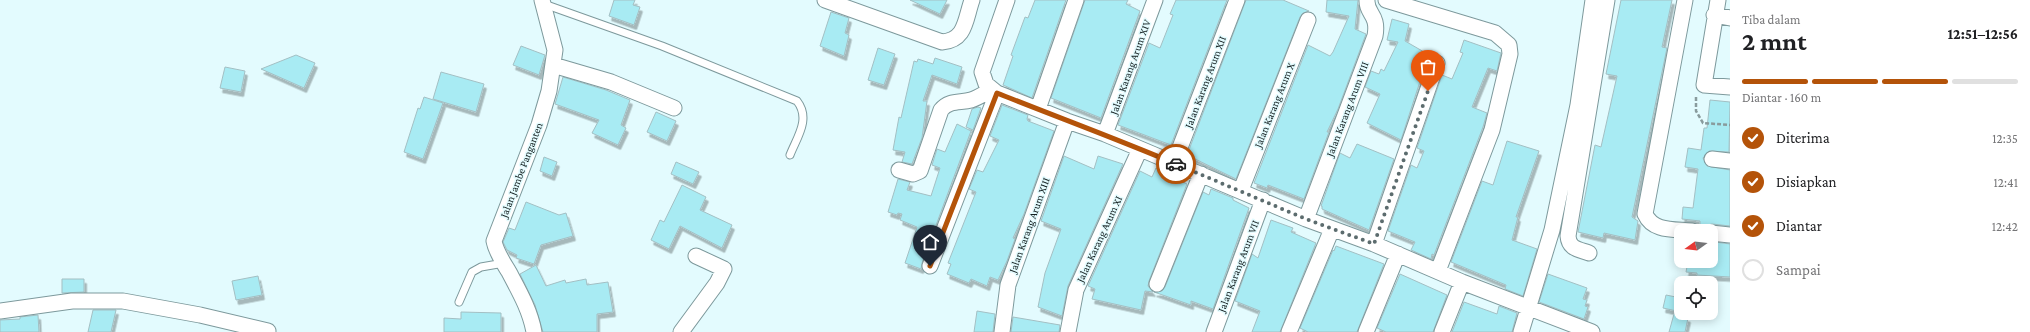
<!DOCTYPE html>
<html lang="id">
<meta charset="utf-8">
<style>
:root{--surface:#fff;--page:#f6f6f6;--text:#202124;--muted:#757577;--line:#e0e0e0;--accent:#b45309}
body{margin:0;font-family:"Crimson Pro",serif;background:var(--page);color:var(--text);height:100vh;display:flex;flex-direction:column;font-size:15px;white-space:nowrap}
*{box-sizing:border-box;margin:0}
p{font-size:13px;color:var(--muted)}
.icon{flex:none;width:22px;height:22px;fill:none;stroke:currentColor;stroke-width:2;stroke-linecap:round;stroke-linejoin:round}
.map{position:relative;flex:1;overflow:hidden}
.sheet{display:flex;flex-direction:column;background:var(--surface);width:300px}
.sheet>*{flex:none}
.needle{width:26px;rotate:255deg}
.controls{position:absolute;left:1674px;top:224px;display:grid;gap:8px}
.controls a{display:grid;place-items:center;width:44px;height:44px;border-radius:8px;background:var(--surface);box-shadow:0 2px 10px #0003;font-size:20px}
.pin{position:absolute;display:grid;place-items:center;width:34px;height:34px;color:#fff;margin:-41px -17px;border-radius:50% 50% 50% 0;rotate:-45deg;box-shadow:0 0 4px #0007}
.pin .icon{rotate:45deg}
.courier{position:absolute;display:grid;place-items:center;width:40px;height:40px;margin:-20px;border:3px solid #b45309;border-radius:50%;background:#fff;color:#222;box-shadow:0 1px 5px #0007}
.headline em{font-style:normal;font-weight:700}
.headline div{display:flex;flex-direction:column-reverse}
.headline{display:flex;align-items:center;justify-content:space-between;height:68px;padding:0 12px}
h1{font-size:26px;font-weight:700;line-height:30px}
.bar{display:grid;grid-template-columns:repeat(4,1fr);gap:6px 4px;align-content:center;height:48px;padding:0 12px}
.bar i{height:5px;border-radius:3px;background:var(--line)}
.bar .active{background:var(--accent)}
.bar p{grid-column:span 4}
ol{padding:0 12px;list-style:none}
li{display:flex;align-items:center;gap:12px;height:44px}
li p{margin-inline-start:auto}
li .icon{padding:4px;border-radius:50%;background:var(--accent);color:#fff;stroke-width:4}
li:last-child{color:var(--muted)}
li i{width:22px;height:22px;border:2px solid var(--line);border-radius:50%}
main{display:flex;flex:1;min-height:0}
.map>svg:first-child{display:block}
.building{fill:#a8ebf3;stroke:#a3bfc3;filter:url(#shadow)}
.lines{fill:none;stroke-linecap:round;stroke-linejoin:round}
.service-casing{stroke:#7d999c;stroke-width:9}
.minor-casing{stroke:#7d999c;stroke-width:17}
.path{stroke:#899b9d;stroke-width:2.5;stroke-dasharray:4 2;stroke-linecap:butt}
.service{stroke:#fff;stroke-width:7}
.minor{stroke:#fff;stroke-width:15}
.done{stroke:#5c6c6e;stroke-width:4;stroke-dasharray:0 7.2}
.route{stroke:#b45309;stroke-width:5}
.labels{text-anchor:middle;stroke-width:3;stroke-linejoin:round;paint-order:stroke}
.street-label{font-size:11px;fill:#141f20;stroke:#e3fbfe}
</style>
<main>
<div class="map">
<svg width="1730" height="332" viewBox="0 0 1730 332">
<defs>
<filter id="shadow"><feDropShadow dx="2.5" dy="4.5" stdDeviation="0" flood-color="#0004"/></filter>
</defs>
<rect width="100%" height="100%" fill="#e3fbfe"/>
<path class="building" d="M614,0H635L633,5L640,7L634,25L609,16Z
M910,0H947L940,14Z
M1035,0H1066L1032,98L1003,85L1013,56L1011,55L1025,17L1028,18Z
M1085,0H1128L1126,4L1140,11L1101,118L1051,98Z
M1176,0H1227L1171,145L1118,125L1149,43L1160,48L1173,15L1170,14Z
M1246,0H1283L1309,11L1303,13L1300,17L1236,179L1187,155Z
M1327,0H1358L1355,29L1366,34L1338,109L1327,132H1329L1304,199L1268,185L1267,188L1254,183L1308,45L1330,56L1333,52L1349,16L1326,12Z
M1621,0H1672L1662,47L1667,48L1632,217L1638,221L1635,240L1604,233L1603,238L1578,232L1595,145L1601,147L1617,76L1606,74Z
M831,12L849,18L845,33L849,35L844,56L820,46Z
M1392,19L1409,24L1405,41L1431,56L1425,66L1401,140L1367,123L1380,94L1365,87L1371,71L1379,74L1381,69L1384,71L1398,42L1387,40Z
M1464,40L1501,53L1497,71L1488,68L1472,107L1487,113L1483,127L1434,255L1432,254L1431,259L1411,250L1415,242L1388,231L1411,165L1417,168L1424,151L1417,148L1442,75L1452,79L1463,53L1460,52Z
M521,46L545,55L539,75L513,65Z
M878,48L895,54L884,85L868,80Z
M296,55L315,63L304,88L261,69Z
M935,58L962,67L957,84L932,75L923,101H927L922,138L912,164L902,162L905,152L893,150L899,117L901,118L914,61L917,62L918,59L933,64Z
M225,67L245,71L241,92L220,88Z
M441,72L484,84L476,112L433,99Z
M563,77L606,90L630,100L621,125L626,128L618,145L592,133L599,120L555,104Z
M424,97L443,103L423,159L404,152L418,108L420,109Z
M1710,100L1730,102L1729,152L1709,151L1703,158L1707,166L1730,170V226L1712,224L1707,225L1703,229H1700V221L1682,219L1683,207L1693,208L1698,169L1685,167L1688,148L1701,150L1704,128H1707Z
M1002,105L1028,115L1027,119L1028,121L1054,131L1024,214L1013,238L1015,239L1007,261L998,280L990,277L987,286L971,279L969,283L947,274L951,264L948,263L976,192L969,189L977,170L983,172L999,140L990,136Z
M978,107L981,108L973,130L966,127L972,109Z
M656,112L676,121L667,141L647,132Z
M957,124L971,131L922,263L921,269L905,263L917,227L900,220L902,214L898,213L897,215L888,212L898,179L910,182L907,190L931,196L940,168L932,165L937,149L945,152Z
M1507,141L1539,151L1516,217H1518L1512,240L1537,249L1523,296L1505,289L1506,285L1451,262L1482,181L1493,185Z
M1357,144L1394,159L1369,230L1322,209V206H1321L1340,153L1350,158Z
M1064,156L1094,169L1098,156L1123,164L1068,286L1062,316L1038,307L1045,273L1061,229L1041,221Z
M544,157L557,162L552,176L540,171Z
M676,162L699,172L693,184L671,174Z
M1156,168L1187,184L1149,281L1148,286L1153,292L1145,291L1141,310L1092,299L1095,289L1088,286L1140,171L1152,177Z
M682,185L706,197L700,210L732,225L722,248L680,226L669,249L651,240L660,220L664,222Z
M1211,189L1233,198V200L1249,208L1213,309L1191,301V305L1154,292L1162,291L1165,287L1203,192L1209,195Z
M526,202L559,215L566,213L573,236L541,245L534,264L516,258L517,255L507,250L503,242L509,228L515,230Z
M1271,220L1293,228L1291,232L1316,243L1280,332H1252L1260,311L1235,301L1252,254L1258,258Z
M1715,242L1730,244V277L1697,275V273L1686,272L1688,261L1714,263Z
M1336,246L1384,264L1357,332H1308L1300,328L1333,250L1334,251Z
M536,265L546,286L565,280L566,283L586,279L587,285L608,282L613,312L597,314V332H543L535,305L520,274Z
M1400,274L1447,295L1433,332H1386L1377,328Z
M1548,274L1587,288L1583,299L1587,300L1585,306L1588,307L1584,319L1539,302Z
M258,276L262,295L236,300L232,281Z
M62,279H84V292L62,293Z
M1666,295L1681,298V312L1663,308Z
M1464,302L1497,314L1499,306L1517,313L1512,332H1452Z
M93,310H116L111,332H88Z
M977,311L995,314L993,332H974Z
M461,312L501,313V332H444V318L461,319Z
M1674,314L1688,318L1685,332H1669Z
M38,315L39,332H0V320L20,319V317Z
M1013,317L1060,325L1059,332H1011Z"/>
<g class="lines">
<defs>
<path id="service" d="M544,4L662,46L797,101C811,119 797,137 790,155
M459,302L472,272L481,267L504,263"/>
<path id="minor" d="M825,0L942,42C966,40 965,20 972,0
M1386,0L1495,33L1509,45L1510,54L1492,130L1438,271
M1685,0L1645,214C1653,232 1674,229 1692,231
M1718,0L1704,85L1730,87
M1714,15L1730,18
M553,65L611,82L674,108
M997,93L986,84L982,72L1007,0
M1038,109L1076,0
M1105,134L1155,0
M1712,159L1730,161
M1174,163L1237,0
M899,170L913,174L920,171L941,110C949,100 960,103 971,100C978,98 985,93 991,90
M1241,190L1308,20
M1306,219L1375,36C1379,14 1366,14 1367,0
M1711,233L1730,235
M1374,244L1437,63
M1589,253C1578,249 1569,249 1568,236L1607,0
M930,266L997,93L1067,121L1105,134L1306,219L1374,244L1462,282L1592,332
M1157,284L1201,174
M0,311L72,301H123L200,315L268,331
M534,332C530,310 519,291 509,272C503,262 496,252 494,241L539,125L549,91L555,50L542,0
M681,332L717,283L724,269L696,256
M1002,332L1008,285L1067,121
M1068,332L1076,290L1140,149
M1214,332L1263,200
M1289,332L1332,229
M1366,332L1398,254
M1442,332L1462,282
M1521,332L1552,230L1578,105L1593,0"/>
</defs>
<use href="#service" class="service-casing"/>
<use href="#minor" class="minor-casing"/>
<path class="path" d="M1696,97V111L1703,123L1730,125"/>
<use href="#service" class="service"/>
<use href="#minor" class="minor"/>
</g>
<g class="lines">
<path class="done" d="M1176,164L1306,219L1374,244L1428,91"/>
<path class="route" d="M930,266L997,93C1057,117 1117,139 1176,164"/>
</g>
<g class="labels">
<g class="street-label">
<text transform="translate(1130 67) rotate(-70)" y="4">Jalan Karang Arum XIV</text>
<text transform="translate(1205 82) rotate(-69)" y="4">Jalan Karang Arum XII</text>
<text transform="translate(1274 105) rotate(-68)" y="4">Jalan Karang Arum X</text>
<text transform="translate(1347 109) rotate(-69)" y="4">Jalan Karang Arum VIII</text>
<text transform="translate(521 170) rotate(-69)" y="4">Jalan Jambe Panganten</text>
<text transform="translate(1029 225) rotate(-70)" y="4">Jalan Karang Arum XIII</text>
<text transform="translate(1099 239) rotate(-65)" y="4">Jalan Karang Arum XI</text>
<text transform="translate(1238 266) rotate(-69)" y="4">Jalan Karang Arum VII</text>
</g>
</g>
</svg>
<div class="controls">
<a><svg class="needle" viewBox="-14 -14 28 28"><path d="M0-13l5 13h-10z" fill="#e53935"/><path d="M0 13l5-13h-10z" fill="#757577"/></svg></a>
<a><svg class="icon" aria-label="locate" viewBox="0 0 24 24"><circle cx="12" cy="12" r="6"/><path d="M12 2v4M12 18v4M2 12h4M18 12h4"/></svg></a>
</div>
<div class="pin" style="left:1428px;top:91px;background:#ea580c"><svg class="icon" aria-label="bag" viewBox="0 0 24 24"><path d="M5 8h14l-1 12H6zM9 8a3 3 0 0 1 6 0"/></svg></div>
<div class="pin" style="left:930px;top:266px;background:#1f2937"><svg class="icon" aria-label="home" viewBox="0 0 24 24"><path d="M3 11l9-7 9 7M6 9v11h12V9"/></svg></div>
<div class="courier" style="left:1176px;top:164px"><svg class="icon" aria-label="car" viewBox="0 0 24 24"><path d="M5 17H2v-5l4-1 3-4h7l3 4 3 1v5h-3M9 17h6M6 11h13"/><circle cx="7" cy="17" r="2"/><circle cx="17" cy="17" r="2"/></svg></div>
</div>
<section class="sheet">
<div class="headline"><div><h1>2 mnt</h1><p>Tiba dalam</p></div><em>12:51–12:56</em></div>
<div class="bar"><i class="active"></i><i class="active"></i><i class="active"></i><i></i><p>Diantar · 160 m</p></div>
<ol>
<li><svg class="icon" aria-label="check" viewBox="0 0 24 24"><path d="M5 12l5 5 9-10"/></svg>Diterima<p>12:35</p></li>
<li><svg class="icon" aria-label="check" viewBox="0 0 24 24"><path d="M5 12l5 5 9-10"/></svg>Disiapkan<p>12:41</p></li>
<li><svg class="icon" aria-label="check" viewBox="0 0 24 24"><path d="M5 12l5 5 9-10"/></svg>Diantar<p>12:42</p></li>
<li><i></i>Sampai</li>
</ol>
</section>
</main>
